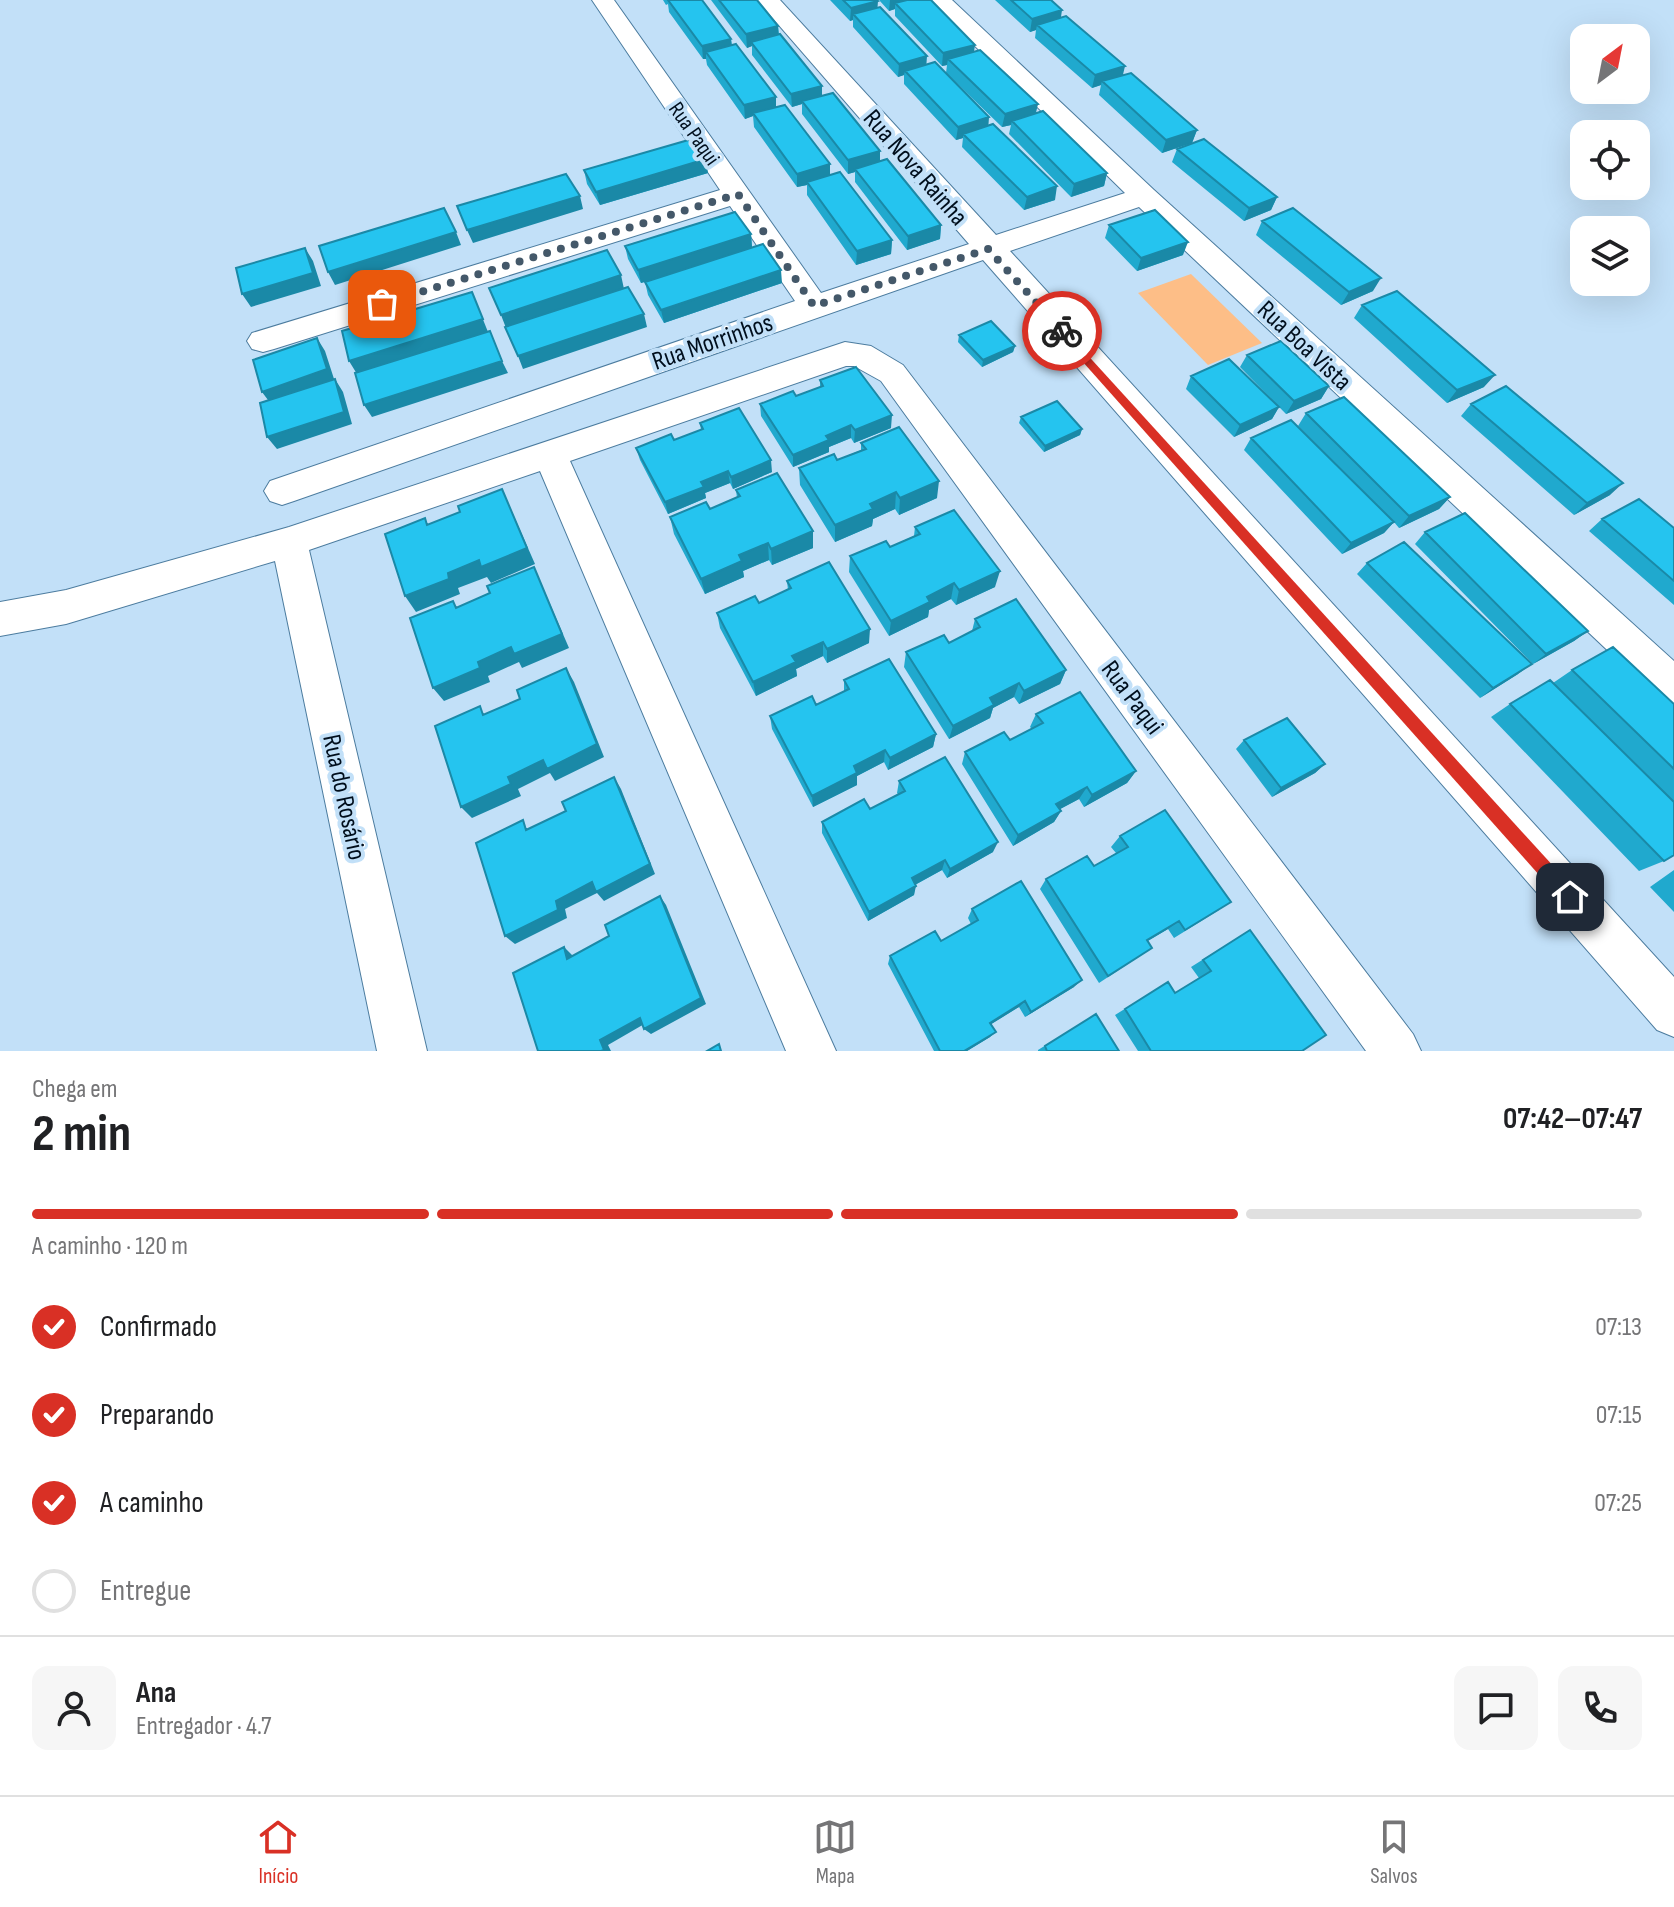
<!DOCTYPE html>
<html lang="pt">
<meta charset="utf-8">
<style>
:root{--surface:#fff;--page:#f6f6f6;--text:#202124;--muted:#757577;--line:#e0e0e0;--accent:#d93025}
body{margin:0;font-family:"Sofia Sans Condensed",sans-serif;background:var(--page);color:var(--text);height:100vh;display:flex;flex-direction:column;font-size:30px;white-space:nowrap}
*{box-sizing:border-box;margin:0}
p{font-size:26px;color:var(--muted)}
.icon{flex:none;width:44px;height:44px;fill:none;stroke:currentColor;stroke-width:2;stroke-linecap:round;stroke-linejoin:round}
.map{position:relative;height:1051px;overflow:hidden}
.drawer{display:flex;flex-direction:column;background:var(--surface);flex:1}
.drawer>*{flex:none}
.needle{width:52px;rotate:32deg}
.controls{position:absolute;left:1570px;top:24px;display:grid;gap:16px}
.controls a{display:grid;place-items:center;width:80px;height:80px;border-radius:16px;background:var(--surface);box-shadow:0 8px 32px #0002;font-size:40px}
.pin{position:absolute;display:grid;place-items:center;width:68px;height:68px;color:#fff;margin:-34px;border-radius:16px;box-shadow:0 4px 12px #0006}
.courier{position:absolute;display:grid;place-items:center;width:80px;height:80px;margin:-40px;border:6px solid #d93025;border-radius:50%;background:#fff;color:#222;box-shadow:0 2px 10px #0007}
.head em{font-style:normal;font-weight:700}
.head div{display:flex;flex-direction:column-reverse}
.head{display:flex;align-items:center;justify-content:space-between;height:136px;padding:0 32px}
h1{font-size:52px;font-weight:700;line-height:60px}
.bar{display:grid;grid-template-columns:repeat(4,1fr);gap:12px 8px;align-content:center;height:96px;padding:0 32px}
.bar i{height:10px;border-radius:6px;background:var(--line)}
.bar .current{background:var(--accent)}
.bar p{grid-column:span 4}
.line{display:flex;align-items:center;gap:20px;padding:0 32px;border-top:2px solid var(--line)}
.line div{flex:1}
.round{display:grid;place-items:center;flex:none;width:84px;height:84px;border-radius:16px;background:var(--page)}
ol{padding:0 32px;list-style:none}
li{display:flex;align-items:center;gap:24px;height:88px}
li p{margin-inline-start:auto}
li .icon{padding:8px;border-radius:50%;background:var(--accent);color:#fff;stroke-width:4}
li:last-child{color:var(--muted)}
li i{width:44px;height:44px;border:4px solid var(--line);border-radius:50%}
.tabs{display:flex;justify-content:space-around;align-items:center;height:112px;border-top:2px solid var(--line);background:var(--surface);font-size:22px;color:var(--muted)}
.tabs a{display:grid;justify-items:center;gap:4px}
.tabs .current{color:var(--accent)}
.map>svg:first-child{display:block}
.green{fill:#fdbe87}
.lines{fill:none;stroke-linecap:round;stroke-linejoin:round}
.minor-casing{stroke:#4c7c9f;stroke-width:2}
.minor{fill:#fff;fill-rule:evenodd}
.wall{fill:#20a9ce}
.shaded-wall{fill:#1a89a7}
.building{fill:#25c4ef;stroke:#1a89a7;stroke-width:2}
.route{fill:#d93025}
.done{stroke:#445869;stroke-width:8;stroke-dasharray:0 14.4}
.labels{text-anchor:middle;stroke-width:8;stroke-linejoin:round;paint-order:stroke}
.far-street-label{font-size:22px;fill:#000e1c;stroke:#c2e0f8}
.street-label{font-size:26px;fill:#000e1c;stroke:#c2e0f8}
</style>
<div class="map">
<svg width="1674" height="1051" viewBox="0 0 1674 1051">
<rect width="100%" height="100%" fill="#c2e0f8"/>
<path class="green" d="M1191,274L1262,343L1208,365L1138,293Z"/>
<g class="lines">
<defs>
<path id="minor" d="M592,0H614L821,293L969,244L757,0H780L996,235L1125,193L928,0H952L1154,190L1674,661V705L1660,700L1139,207L1010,251L1674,977V1037L1657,1030L983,260L294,501L282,505L270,501L264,491L270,481L795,301L730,206L274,349L263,352L252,349L247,341L252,333L720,190Z
M845,342L871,346L903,365L1413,1034L1421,1051H1366L881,381L854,366H846L570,461L836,1051H786L540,471L309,550L427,1051H377L275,561L66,624L0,636V602L66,590L289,527Z"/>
</defs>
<use href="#minor" class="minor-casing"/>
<use href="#minor" class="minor"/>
</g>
<path class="wall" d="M663,0H702L731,39L732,45L776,107L830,175L892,240L891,254L856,265L807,195V185L797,187L754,127L753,116L745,119L707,65L706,59H703L669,12L668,4L666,5Z
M711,0H757L778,26L779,35L822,86V96L880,151V161L941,225L940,239L907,250L855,182V172L848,174L802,114V104L792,107L752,55V46L747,48Z
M830,0H877V7L926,65L988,126L1055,200L1024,210L962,147L963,138L956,140L904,84V75L898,77L853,27V20L850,21Z
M879,0H931L974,52L1036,113L1107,173L1104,186L1071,197L1009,134L1011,125L1002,127L946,73L947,65L942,66L895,16V9L889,11Z
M995,0H1051L1061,18L1122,75L1197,130L1192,143L1277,197L1271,210L1244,221L1172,162L1177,149L1188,144L1162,153L1099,95L1101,85L1092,88L1035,38L1036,30L1030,32Z
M584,170L708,173L600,205L587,184Z
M1262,221L1373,291L1341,305L1256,235Z
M1109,225L1183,255L1137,271L1105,238Z
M751,234L752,247L782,283L664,323L648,295L645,282L661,277L641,283L628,259L625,246Z
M1362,305L1484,387L1447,403L1354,318Z
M959,335L1015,346L1013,352L982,367L958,342Z
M1247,355L1329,386L1321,399L1286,414L1240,367Z
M1191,376L1279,407L1272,419L1234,437L1186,389Z
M820,380L891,428L854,443L851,438L829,447V452L793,467L761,416L760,404L796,396L820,387Z
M1471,404L1610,495L1574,515L1461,416Z
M1306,413L1450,497L1439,509L1399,528L1394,522L1384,533L1342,554L1244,450L1251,438L1390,519L1298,426Z
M1021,417L1082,429L1080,435L1044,452L1019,423Z
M700,423L772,472L733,489L730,483L705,493L706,498L668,514L640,460L636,448L674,440L701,430Z
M861,443L937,498L899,515L895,509L873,519L872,526L835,542L800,485L799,468L837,460L861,450Z
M736,490L813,531V548L772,565L769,560L743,571L744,577L705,594L674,534L670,517L710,509L737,498Z
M1602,519L1674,528V605L1589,531Z
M915,527L995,587L956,605L951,599L929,610L928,617L889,636L849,572L850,556L890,547L914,536Z
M1425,532L1588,631L1574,641L1533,664L1415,544Z
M1367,563L1518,674L1480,698L1357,574Z
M787,581L869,643L827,663L823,656L796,669L797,676L756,696L720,628L717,613L759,603L788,590Z
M975,619L1066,670L1060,684L1019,704L1014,697L993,708L990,718L949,739L904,667L906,652L949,643L972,631Z
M1572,670L1674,704V855L1664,861L1639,871L1491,717L1510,704L1553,683Z
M844,680L936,734L933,747L888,770L884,762L857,776V785L813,807L772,729L770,716L816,705L844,691Z
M1036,714L1136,771L1127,783L1084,807L1079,799L1060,809L1061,811L1054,822L1013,846L962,764L965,752L1010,740L1032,729L1030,727Z
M1244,740L1325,764L1315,773L1272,797L1236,749Z
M899,781L993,852L947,878L942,870L915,885L914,895L868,921L822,833V822L870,809L898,794L897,793Z
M1120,836L1219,910L1174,938L1168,929L1148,941L1152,948L1099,983L1040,889L1046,879L1094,866L1116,853L1111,847Z
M1674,870V912L1650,887Z
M972,909L1074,987L1025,1017L1019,1007L991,1024L990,1037L967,1051H934L888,964L890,956L941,941L971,924L968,918Z
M1250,930L1302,1051H1138L1115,1015L1168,982L1175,993L1199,978L1191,967Z
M1096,1014L1119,1051H1038V1050Z"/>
<path class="shaded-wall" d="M890,0H919L895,3V9L889,11Z
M878,1L877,14H853V20L850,21L851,8Z
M1062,10L1060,24L1037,25L1036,30L1030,32L1032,19Z
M778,26L779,40L751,42L752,46L747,48L746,34Z
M731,39L732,52H706V59H703L702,46Z
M975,45L973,58L948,59L947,65L942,66L943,53Z
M927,56L926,70L905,71L904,75L898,77L899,64Z
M1125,66L1122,79L1102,81L1101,85L1092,88L1095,75Z
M822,86V99L802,101V104L792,107L791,94Z
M776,97V110L753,113V116L745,119L744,105Z
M1038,104L1035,117L1012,121L1011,125L1002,127L1005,114Z
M989,117L988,131L963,134V138L956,140L958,127Z
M1197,130L1192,143L1162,153L1166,140Z
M880,151V164L855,169V172L848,174V160Z
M706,159L708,173L600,205L596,192Z
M830,164V178L807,182V185L797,187V174Z
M1107,173L1104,186L1071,197L1074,184Z
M1057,186L1055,200L1024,210L1027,197Z
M580,196L583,209L473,243L467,230Z
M1277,197L1271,210L1244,221L1249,208Z
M941,225L940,239L907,250L908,236Z
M456,232L461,245L335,285L328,272Z
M751,234L752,248L641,283L638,270Z
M892,240L891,254L856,265L857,251Z
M1188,242L1183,255L1137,271L1141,258Z
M305,248L313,261L321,286L251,307L242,294Z
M781,270L782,283L664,323L661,310Z
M621,275L624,289L506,328L501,315Z
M1381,278L1373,291L1341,305L1349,292Z
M472,292L488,332L357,374L349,361Z
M644,314L647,327L523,369L518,356Z
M317,338L325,351L335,382L271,404L262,392Z
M1015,346L1013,352L982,367L983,360Z
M502,361L508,373L372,417L364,405Z
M1495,375L1484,387L1447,403L1457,390Z
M335,379L343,392L352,424L277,449L267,437Z
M1329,386L1321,399L1286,414L1294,401Z
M1279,407L1272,419L1234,437L1240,425Z
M892,415L891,428L854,443L855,430Z
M851,425V438L829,447V452L793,467V455L826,436Z
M1082,429L1080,435L1044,452L1045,446Z
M771,460L772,472L733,489L731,477Z
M728,471L730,483L705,493L706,498L668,514L665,502L701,482Z
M939,481L937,498L899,515L900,498Z
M1623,483L1610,495L1574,515L1587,503Z
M502,489L535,564L491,583L487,577L458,588L460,594L416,612L405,596Z
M896,492L895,509L873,519L872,526L835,542V525L870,504Z
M1450,497L1439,509L1399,528L1409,516Z
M1394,522L1384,533L1342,554L1351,543Z
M813,531V548L772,565L771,549Z
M768,543L769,560L743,571L744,577L705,594L701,579L739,555Z
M534,567L569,648L522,668L519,662L488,676L490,682L444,701L433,688L478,662Z
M1000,571L995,587L956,605L959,590Z
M954,583L951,599L929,610L928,617L889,636L891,621L927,597Z
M870,629L869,643L827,663V649Z
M1588,631L1574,641L1533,664L1546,654Z
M823,642V656L796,669L797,676L756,696L753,682L792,656Z
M1532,664L1518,674L1480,698L1493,688Z
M566,668L574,682L604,757L555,781L550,773L518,789L521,796L472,818L461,807L508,777Z
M1066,670L1060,684L1019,704L1024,691Z
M1019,683L1014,697L993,708L990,718L949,739L953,726L990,698Z
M936,734L933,747L888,770L890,758Z
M885,750L884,762L857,776V785L813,807L812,796L854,766Z
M1325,764L1315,773L1272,797L1281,788Z
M1136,771L1127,783L1084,807L1092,795Z
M614,777L621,789L655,874L604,901L597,893L565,909L567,918L515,944L505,936L556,901Z
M1087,787L1079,799L1049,815L1056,804Z
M1061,811L1054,822L1013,846L1018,835Z
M998,842L993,852L947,878L950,869Z
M945,860L942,870L909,888L912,878Z
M916,886L914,895L868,921L869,912Z
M660,896L666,905L706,1004L651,1034L644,1029Z
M1179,921L1168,929L1137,947L1147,940Z
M564,947L572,955L576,966L567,959Z
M1082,980L1074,987L1025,1017L1031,1012Z
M1025,1001L1019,1007L985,1028L990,1023Z
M640,1018L646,1023L608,1045L611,1051H601L600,1040Z
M996,1032L990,1037L967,1051H964Z"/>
<path class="building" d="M668,0H702L731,39L702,46Z
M719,0H757L778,26L746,34Z
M843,0H877L878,1L851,8Z
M907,0H931L975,45L943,53L895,3Z
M1011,0H1051L1062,10L1032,19Z
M880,7L927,56L899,64L853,14Z
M1066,16L1125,66L1095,75L1037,25Z
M780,34L822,86L791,94L751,42Z
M736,44L776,97L744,105L706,52Z
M980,50L1038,104L1005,114L948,59Z
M935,62L989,117L958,127L905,71Z
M1131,73L1197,130L1166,140L1102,81Z
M833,93L880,151L848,160L802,101Z
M785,105L830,164L797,174L753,113Z
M1043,111L1107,173L1074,184L1012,121Z
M993,124L1057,186L1027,197L963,134Z
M692,139L706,159L596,192L584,170Z
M1204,139L1277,197L1249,208L1177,149Z
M887,159L941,225L908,236L855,169Z
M840,172L892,240L857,251L807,182Z
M566,174L580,196L467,230L457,206Z
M444,208L456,232L328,272L319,246Z
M1293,208L1381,278L1349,292L1262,221Z
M1155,210L1188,242L1141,258L1109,225Z
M735,212L751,234L638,270L625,246Z
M763,244L781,270L661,310L645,282Z
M305,248L313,273L242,294L236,268Z
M607,250L621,275L501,315L489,288Z
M628,287L644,314L518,356L505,327Z
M1397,291L1495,375L1457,390L1362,305Z
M472,292L483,319L349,361L342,331Z
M991,321L1015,346L983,360L959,335Z
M490,331L502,361L364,405L355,373Z
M317,338L327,369L262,392L253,360Z
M1281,341L1329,386L1294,401L1247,355Z
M1229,359L1279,407L1240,425L1191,376Z
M856,367L892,415L855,430L851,425L826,436L829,440L793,455L760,404L793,391L796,396L823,386L820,380Z
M335,379L344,412L267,437L260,403Z
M1506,386L1623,483L1587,503L1471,404Z
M1344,397L1450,497L1409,516L1306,413Z
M1057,401L1082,429L1045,446L1021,417Z
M739,408L771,460L731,477L728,471L701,482L704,487L665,502L636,448L671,434L674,440L703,429L700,423Z
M1291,420L1394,522L1351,543L1251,438Z
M899,427L939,481L900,498L896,492L870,504L873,509L835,525L799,468L834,454L837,460L866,449L861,443Z
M777,473L813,531L771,549L768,543L739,555L742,561L701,579L670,517L706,502L710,509L740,496L736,490Z
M502,489L527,548L481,567L479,560L448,573L449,579L405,596L385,534L425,518L427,525L460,512L458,506Z
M1639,499L1674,528V581L1602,519Z
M954,510L1000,571L959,590L954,583L927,597L930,602L891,621L850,556L886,541L890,547L920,534L915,527Z
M1465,513L1588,631L1546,654L1425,532Z
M1404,542L1532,664L1493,688L1367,563Z
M829,562L870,629L827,649L823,642L792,656L796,662L753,682L717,613L755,596L759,603L791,588L787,581Z
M534,567L562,634L514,654L511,647L478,662L480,668L433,688L410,618L453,601L456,608L490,593L487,586Z
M1016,599L1066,670L1024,691L1019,683L990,698L994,705L953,726L906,652L944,635L949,643L980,627L975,619Z
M1613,647L1674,704V769L1572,670Z
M889,659L936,734L890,758L885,750L854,766L857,773L812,796L770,716L812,696L816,705L849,689L844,680Z
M566,668L597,744L547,769L543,760L508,777L511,784L461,807L435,726L480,706L483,715L520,699L517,690Z
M1550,680L1674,802V855L1664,861L1510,704Z
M1080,692L1136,771L1092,795L1087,787L1056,804L1061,811L1018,835L965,752L1004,732L1010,740L1043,723L1036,714Z
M1287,718L1325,764L1281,788L1244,740Z
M945,757L998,842L950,869L945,860L912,878L916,886L869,912L822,822L864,799L870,809L905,791L899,781Z
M614,777L650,864L596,892L592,882L556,901L558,910L505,936L476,843L523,820L526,830L566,811L562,802Z
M1165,810L1231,902L1185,930L1179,921L1147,940L1152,948L1108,976L1046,879L1087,856L1094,866L1128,847L1120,836Z
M1021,881L1082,980L1031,1012L1025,1001L990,1023L996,1032L964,1051H940L890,956L935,931L941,941L978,920L972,909Z
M660,896L701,998L644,1029L640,1018L600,1040L604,1050L601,1051H538L513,973L564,947L567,959L609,936L605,925Z
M1250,930L1326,1035L1302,1051H1151L1125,1009L1168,982L1175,993L1211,971L1203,960Z
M1096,1014L1119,1051H1047L1045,1046Z
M719,1044L721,1051H707Z"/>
<path class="route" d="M1062,327L1576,891V903H1564L1058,334L1056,331Z"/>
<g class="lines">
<path class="done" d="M382,304L738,194L814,306L988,249L1062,331"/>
</g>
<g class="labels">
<g class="far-street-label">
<text transform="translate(695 133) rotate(55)" y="8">Rua Paqui</text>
</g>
<g class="street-label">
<text transform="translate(916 167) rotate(49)" y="9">Rua Nova Rainha</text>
<text transform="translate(712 341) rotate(-19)" y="9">Rua Morrinhos</text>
<text transform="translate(1305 345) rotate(43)" y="9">Rua Boa Vista</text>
<text transform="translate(1133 697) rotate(53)" y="9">Rua Paqui</text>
<text transform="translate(345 797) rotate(78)" y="9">Rua do Rosário</text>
</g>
</g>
</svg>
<div class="controls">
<a><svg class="needle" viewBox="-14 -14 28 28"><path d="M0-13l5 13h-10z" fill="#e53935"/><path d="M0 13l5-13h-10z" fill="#757577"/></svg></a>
<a><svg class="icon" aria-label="locate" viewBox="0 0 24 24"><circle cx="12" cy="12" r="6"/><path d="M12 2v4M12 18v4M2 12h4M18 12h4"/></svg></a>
<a><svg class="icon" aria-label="layers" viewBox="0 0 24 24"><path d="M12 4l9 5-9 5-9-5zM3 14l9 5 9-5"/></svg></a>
</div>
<div class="pin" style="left:382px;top:304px;background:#ea580c"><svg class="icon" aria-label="bag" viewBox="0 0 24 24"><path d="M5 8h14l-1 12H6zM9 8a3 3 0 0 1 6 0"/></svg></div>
<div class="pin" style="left:1570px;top:897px;background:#1f2937"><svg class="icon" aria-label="home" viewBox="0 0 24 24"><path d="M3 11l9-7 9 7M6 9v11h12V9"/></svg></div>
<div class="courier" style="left:1062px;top:331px"><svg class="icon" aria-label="bike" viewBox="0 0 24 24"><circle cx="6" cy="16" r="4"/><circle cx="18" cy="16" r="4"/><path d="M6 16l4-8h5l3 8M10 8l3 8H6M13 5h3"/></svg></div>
</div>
<section class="drawer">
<div class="head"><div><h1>2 min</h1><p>Chega em</p></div><em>07:42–07:47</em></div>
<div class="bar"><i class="current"></i><i class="current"></i><i class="current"></i><i></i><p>A caminho · 120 m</p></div>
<ol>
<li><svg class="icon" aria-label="check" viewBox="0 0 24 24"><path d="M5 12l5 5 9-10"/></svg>Confirmado<p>07:13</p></li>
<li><svg class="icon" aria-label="check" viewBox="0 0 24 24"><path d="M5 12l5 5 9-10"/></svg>Preparando<p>07:15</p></li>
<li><svg class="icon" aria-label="check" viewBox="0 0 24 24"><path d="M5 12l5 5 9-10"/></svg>A caminho<p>07:25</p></li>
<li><i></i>Entregue</li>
</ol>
<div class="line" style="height:144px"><a class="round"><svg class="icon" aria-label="person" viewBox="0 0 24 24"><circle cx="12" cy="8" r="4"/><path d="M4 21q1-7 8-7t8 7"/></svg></a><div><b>Ana</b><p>Entregador · 4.7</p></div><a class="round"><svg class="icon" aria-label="chat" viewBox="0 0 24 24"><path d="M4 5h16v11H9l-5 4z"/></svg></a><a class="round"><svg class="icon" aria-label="phone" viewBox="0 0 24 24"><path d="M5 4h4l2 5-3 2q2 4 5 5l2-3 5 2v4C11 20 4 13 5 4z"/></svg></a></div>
</section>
<nav class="tabs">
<a class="current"><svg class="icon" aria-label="home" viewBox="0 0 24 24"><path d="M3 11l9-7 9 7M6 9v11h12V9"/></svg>Início</a>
<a><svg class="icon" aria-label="map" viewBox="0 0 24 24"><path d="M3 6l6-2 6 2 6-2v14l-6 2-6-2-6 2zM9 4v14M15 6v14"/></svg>Mapa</a>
<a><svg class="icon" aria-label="saved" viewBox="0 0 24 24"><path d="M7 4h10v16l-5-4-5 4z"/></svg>Salvos</a>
</nav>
